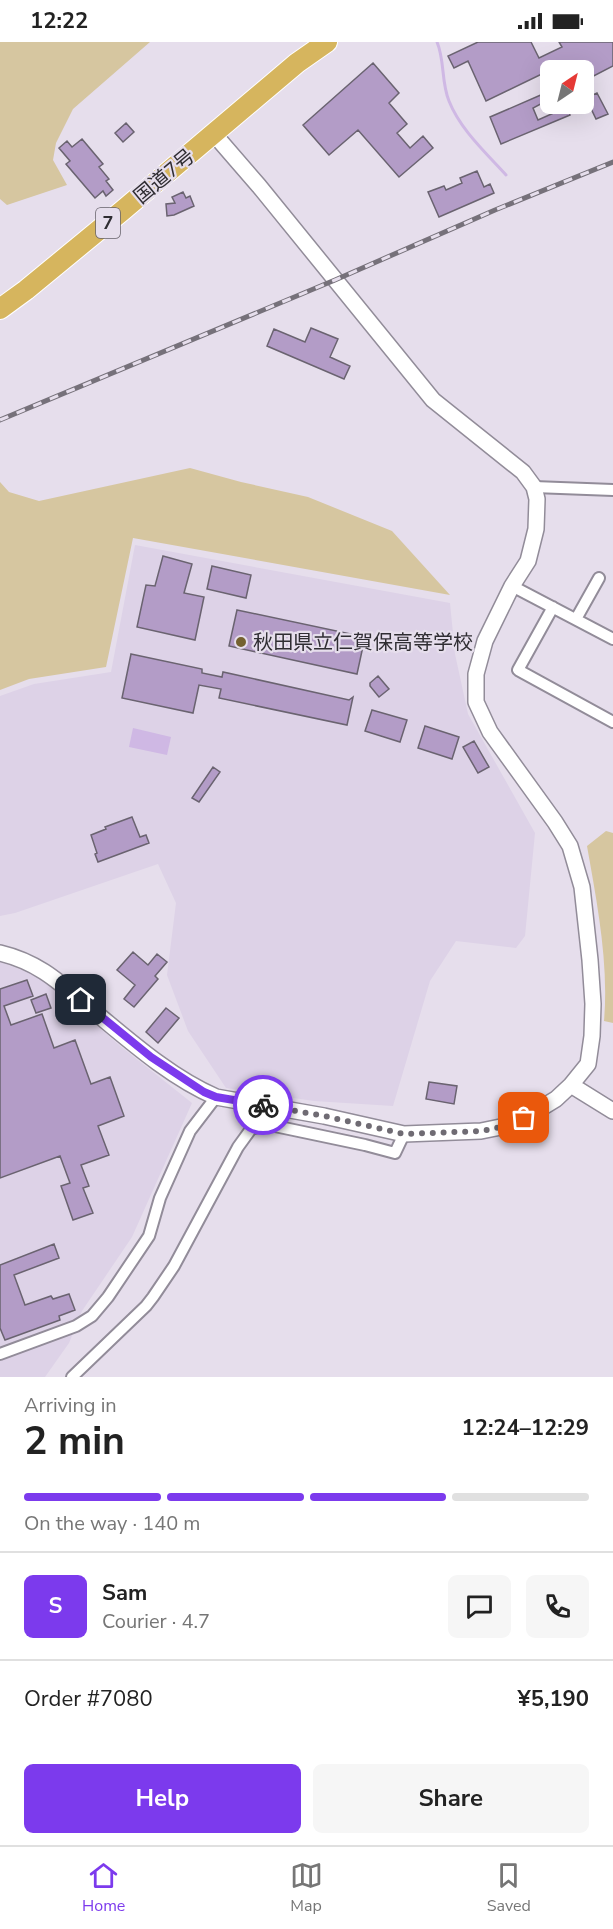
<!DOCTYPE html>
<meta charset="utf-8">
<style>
:root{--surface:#fff;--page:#f6f6f6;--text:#222;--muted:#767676;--line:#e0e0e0;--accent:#7c3aed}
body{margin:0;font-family:"Nunito Sans","Noto Sans JP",sans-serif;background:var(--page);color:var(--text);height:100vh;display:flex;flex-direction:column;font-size:22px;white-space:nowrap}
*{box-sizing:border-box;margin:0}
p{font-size:20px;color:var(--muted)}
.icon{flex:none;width:33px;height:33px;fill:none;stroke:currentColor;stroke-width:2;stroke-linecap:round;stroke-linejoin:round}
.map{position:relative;height:1335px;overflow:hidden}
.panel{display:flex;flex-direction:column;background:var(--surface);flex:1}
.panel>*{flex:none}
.needle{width:39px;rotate:35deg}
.controls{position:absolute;left:540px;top:18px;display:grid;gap:12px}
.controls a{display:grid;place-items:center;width:54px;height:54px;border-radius:9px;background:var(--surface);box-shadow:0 6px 24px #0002;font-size:30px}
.pin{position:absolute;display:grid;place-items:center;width:51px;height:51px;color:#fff;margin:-26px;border-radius:12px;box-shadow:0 3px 9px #0006}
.courier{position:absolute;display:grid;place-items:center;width:60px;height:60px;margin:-30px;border:4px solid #7c3aed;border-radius:50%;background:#fff;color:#222;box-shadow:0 2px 8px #0007}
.head em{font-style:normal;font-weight:700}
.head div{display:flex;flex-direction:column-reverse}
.head{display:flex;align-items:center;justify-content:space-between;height:102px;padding:0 24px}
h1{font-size:39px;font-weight:700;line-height:45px}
.bar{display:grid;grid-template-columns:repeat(4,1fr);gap:9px 6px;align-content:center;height:72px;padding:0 24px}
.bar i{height:8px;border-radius:4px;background:var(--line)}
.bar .selected{background:var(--accent)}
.bar p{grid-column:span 4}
.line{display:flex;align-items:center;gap:15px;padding:0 24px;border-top:2px solid var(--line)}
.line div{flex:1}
.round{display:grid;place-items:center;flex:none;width:63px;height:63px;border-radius:9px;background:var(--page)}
.button{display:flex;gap:12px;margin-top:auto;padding:12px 24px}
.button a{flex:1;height:69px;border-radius:9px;background:var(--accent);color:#fff;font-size:24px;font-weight:700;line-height:69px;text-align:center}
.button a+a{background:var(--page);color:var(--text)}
.status{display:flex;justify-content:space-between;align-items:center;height:42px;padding:0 30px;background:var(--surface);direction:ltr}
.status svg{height:16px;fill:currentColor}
.menu{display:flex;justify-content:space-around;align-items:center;height:84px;border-top:2px solid var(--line);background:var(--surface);font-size:16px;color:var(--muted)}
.menu a{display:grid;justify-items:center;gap:3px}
.menu .selected{color:var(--accent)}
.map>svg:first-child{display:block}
.built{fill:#ddd2e7}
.green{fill:#d6c6a0}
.water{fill:#cfb8e4}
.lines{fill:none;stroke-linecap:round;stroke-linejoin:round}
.stream{stroke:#cfb8e4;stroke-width:3}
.building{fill:#b39cc7;stroke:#6a6370;stroke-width:1.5}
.street-casing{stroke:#928c99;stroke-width:14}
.secondary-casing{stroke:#928c99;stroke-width:18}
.highway-casing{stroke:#fff;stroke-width:22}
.street{stroke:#fff;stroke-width:10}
.secondary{stroke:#fff;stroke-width:15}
.highway{stroke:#d6b55e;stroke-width:20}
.rail-casing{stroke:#76717a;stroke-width:5}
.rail{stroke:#e6deec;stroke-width:3;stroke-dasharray:9;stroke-linecap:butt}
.done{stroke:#6f6b73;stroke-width:6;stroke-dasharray:0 10.8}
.route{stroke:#7c3aed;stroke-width:8}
.poi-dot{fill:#746130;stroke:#e6deec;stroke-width:2}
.labels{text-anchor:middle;stroke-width:4.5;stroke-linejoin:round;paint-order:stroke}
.shield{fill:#e6deec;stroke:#66626a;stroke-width:1.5}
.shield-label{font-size:18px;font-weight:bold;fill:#2f2d32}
.street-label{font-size:20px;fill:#2f2d32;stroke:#e6deec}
.poi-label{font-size:20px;fill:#2f2d32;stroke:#e6deec;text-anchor:start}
</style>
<div class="status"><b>12:22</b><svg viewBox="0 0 49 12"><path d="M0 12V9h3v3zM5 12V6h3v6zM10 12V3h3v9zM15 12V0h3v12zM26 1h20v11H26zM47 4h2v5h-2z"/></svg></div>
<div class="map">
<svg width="613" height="1335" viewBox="0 0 613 1335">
<rect width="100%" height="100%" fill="#e6deec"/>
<path class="built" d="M135,503L450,561L455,612L468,672L535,791L525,894L516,906L456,899L430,939L393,1064L314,1059L226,1046L188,989L167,933L176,861L158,822L15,871L0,874V654L34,642L111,630Z
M0,920L42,935L119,1003L192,1061L132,1195L82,1269L69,1301L45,1335H0Z"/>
<path class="green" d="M0,0H150L73,67L56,101L53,118L67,143L7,163L0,157Z
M190,426L241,440L308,455L392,489L450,553L133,496L106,625L29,637L0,648V440L9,450L39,459Z
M606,789L613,791V981L604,979C609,921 597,861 587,804Z"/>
<path class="water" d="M133,686L171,695L167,713L129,705Z"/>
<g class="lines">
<path class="stream" d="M437,0C445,19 441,40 449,59C460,87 485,110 506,133"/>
</g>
<path class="building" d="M478,0H531L539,16L562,5L559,0H613V24L584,39V28H550L486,59L468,19L454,26L448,14Z
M373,21L399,51L389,61L407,82L397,91L410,106L423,94L433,106L399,135L358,88L329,113L303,83Z
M550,49V57L533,66L538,78L567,65L570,73L501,102L490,75Z
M597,51L608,72L596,77L586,56Z
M126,81L134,90L123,100L115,91Z
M82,97L103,122L99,125L109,137L106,139L113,148L106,154L103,149L95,156L66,122L70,119L59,106L67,99L72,105Z
M477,129L484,145L490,142L494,151L439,175L428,150L444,144L446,148L462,141L460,136Z
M183,150L186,156L190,154L194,164L174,173L167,174L166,162L175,161L172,155Z
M311,286L338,297L330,315L350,324L344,337L267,304L274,287L305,300Z
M163,514L192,522L184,551L204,555L195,598L137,585L146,543L155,544Z
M212,524L251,533L246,556L207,547Z
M237,568L365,595L357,632L229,604Z
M131,612L202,627V631L222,635L223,630L349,658L353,655L347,683L219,656L221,647L199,643L193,671L122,656Z
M378,634L389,647L379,655L370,644V641Z
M372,668L407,678L400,700L365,689Z
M425,684L459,695L452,717L418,706Z
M474,699L489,725L478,731L463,705Z
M213,725L220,730L199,760L192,756Z
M132,775L140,795L146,793L149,801L98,820L95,812L97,811L91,793L106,787L105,785Z
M133,910L148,923L157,912L167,920L155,934L158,937L134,965L124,957L135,943L117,928Z
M27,938L33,954L4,964L11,983L42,972L54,1006L75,998L91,1042L110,1035L124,1074L98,1084L109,1113L81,1123L89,1144L83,1146L93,1171L73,1178L61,1144L70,1141L60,1114L0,1136V947Z
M46,952L51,966L36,971L31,958Z
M166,966L179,976L158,1001L146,990Z
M429,1040L457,1044L454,1062L426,1057Z
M54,1202L59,1216L14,1233L25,1263L51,1254L53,1257L69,1252L75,1268L59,1274L60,1278L5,1298L0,1286V1223Z"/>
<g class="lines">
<defs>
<path id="street" d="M534,445L613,448
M512,544L613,597
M553,565L518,628L613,680
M576,577L599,536
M0,1312L76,1284L92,1274L108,1255L149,1194L160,1156L190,1089L216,1055
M72,1335L146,1264L153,1255L174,1224L238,1105L251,1087L260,1084L270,1083L365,1103L395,1111L404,1092"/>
<path id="secondary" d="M0,911C42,921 63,944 96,971C132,1001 172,1036 216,1055L324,1074L404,1092L481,1089L510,1083L538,1068L556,1057L571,1043L588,1022L592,994L593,962L590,918L582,845L570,804L555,780L490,690L476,660V632L485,599L512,544L528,519L536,487L537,457L534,445L523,430L433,358L259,144L214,92
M571,1043L613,1069"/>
<path id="highway" d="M0,267L26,248L122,169L297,21L327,0"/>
</defs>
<use href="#street" class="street-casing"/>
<use href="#secondary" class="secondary-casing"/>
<use href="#highway" class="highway-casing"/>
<use href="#street" class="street"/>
<use href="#secondary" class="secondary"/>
<use href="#highway" class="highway"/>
<defs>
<path id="rail" d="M0,378L335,238L495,168L613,120"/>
</defs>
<use href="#rail" class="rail-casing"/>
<use href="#rail" class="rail"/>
</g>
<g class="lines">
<path class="done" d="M263,1063L324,1074L404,1092L482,1089L510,1083L524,1076"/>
<path class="route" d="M81,958L151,1015L204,1050L216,1055L263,1063"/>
</g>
<circle class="poi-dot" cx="241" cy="600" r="6"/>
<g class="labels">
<rect class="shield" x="96" y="166" width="24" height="30" rx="4.5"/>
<g class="shield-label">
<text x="108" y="187">7</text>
</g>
<g class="street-label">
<text transform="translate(164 134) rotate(-40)" y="7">国道7号</text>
</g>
<g class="poi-label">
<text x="253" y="607">秋田県立仁賀保高等学校</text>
</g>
</g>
</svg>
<div class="controls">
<a><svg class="needle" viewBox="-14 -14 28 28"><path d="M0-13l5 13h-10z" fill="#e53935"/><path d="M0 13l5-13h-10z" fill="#767676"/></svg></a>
</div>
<div class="pin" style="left:524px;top:1076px;background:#ea580c"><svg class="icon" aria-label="bag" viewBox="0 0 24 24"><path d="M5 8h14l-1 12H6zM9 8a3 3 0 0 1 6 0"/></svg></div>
<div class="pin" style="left:81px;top:958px;background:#1f2937"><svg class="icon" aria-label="home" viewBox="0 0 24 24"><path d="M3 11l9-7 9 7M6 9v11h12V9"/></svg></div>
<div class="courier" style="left:263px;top:1063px"><svg class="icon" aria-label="bike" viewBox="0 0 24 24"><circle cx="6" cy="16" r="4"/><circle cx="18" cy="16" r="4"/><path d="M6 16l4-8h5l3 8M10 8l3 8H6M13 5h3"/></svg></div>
</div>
<section class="panel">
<div class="head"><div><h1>2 min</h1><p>Arriving in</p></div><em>12:24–12:29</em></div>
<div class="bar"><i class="selected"></i><i class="selected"></i><i class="selected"></i><i></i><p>On the way · 140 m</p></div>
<div class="line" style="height:108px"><b class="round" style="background:var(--accent);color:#fff">S</b><div><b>Sam</b><p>Courier · 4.7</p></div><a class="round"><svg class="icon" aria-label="chat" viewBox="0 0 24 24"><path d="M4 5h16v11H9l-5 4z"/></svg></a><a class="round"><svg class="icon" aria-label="phone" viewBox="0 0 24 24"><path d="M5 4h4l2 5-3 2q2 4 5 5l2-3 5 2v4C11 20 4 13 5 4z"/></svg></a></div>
<div class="line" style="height:78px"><div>Order #7080</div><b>¥5,190</b></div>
<div class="button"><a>Help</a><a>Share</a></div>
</section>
<nav class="menu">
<a class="selected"><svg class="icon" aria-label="home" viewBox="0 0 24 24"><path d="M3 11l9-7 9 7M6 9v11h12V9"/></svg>Home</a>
<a><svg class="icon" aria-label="map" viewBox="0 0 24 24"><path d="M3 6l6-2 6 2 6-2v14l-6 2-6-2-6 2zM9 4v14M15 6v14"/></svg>Map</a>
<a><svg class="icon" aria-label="saved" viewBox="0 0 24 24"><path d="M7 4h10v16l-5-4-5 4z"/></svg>Saved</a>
</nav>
